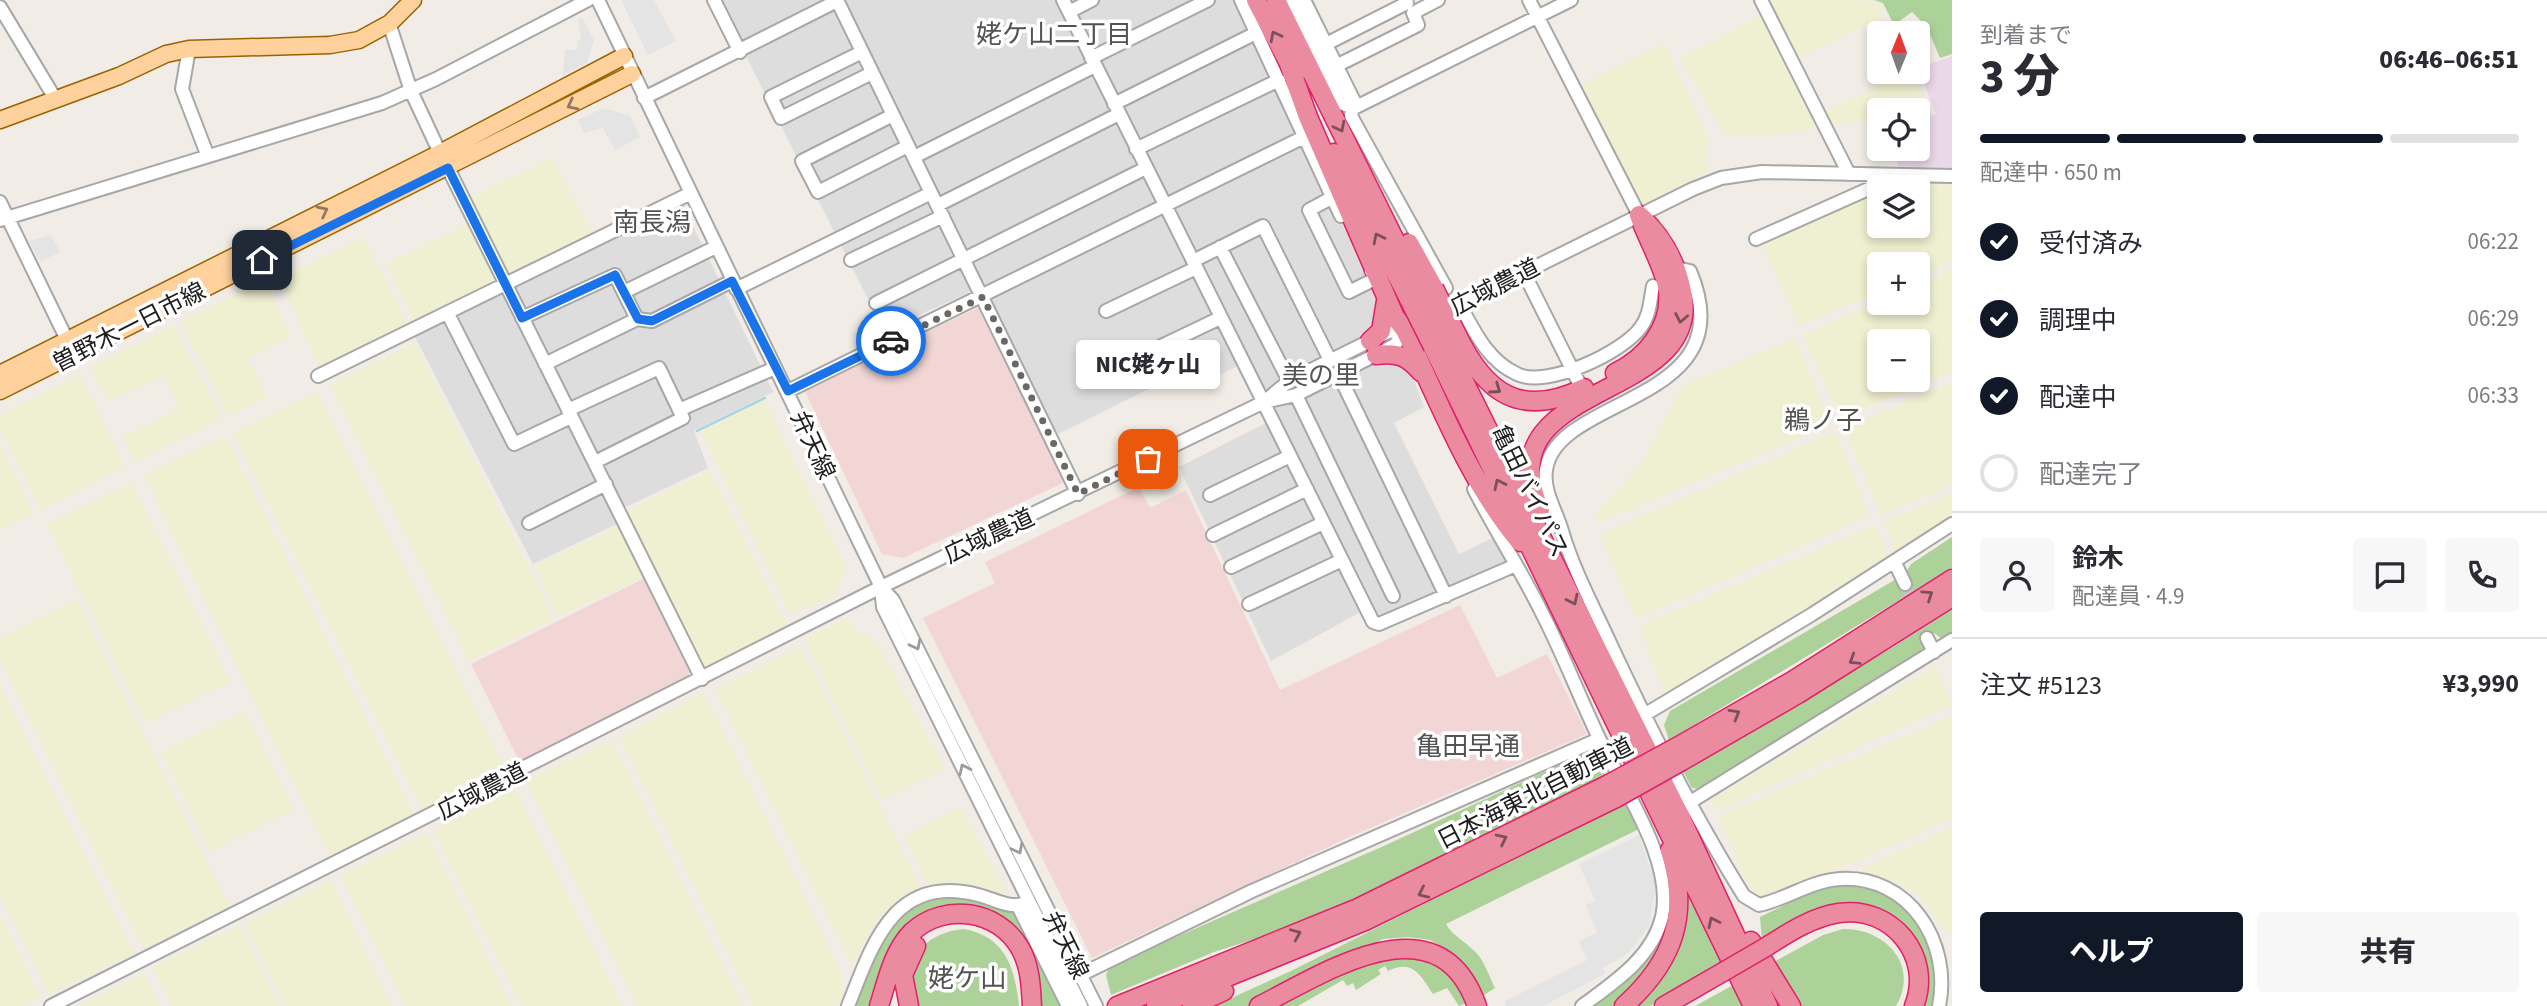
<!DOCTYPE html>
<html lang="ja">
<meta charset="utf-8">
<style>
:root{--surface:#fff;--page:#f7f7f7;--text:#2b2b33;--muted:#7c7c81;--line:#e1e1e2;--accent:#111827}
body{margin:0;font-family:"Source Sans 3","Noto Sans JP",sans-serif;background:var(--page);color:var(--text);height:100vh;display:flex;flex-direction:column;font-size:26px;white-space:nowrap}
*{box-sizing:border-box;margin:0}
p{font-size:23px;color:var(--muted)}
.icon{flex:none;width:38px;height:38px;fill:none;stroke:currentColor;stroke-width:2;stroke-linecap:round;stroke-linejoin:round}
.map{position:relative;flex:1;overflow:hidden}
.details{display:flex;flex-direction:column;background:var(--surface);width:595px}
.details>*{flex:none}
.needle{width:46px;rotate:1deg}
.controls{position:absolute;left:1867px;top:21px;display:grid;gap:14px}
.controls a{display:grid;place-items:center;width:63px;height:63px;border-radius:7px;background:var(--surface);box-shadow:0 4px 10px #0003;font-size:35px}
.pin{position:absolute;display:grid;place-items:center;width:60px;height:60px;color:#fff;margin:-30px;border-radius:14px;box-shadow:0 4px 10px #0006}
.courier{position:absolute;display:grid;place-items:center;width:70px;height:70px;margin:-35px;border:5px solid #1a73e8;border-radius:50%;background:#fff;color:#222;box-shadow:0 2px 9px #0007}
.bubble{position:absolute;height:49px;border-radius:7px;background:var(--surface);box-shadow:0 4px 10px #0003;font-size:23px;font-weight:800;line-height:49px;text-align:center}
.headline em{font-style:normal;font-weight:800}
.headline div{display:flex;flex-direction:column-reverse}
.headline{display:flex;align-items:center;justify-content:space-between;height:119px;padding:0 28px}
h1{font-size:46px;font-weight:800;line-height:52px}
.bar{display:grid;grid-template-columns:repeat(4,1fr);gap:10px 7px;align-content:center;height:84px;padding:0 28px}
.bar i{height:9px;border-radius:5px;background:var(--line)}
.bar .current{background:var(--accent)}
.bar p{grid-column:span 4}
.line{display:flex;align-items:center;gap:18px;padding:0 28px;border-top:2px solid var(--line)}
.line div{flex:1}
.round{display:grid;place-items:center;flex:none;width:74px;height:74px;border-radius:7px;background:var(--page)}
ol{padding:0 28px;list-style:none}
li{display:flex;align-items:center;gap:21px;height:77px}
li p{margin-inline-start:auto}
li .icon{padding:7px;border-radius:50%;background:var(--accent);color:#fff;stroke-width:4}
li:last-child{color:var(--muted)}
li i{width:38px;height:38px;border:4px solid var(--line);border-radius:50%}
.primary-button{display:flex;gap:14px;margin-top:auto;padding:14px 28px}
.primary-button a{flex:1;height:80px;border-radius:7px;background:var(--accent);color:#fff;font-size:28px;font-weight:800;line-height:80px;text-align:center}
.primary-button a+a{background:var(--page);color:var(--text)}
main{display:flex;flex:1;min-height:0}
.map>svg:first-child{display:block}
.residential{fill:#dedddd}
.commercial{fill:#f2d5d5}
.industrial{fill:#ead7e7}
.farmland{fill:#eff0d1;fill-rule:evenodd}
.forest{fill:#acd199}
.parking{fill:#e4e4e4}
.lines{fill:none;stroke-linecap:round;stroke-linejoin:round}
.stream{stroke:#a5d5e0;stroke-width:2.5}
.minor-tunnel{stroke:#c7c4be;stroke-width:12;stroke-dasharray:12 6;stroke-linecap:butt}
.minor-casing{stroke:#a7a7a7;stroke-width:16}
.major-casing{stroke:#9b6200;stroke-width:19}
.highway-casing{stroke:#e21f6a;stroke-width:21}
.minor{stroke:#fff;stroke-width:12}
.major{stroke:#ffd19c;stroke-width:16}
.highway{stroke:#ea8ba0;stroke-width:18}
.highway-bridge-casing{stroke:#e21f6a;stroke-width:21;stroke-linecap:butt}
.highway-bridge{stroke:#ea8ba0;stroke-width:18}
.oneway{stroke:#7b505a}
.oneway2{stroke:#90785e}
.oneway3{stroke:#9b9b9b}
.done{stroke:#696865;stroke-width:7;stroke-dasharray:0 12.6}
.route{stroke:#1a73e8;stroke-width:9}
.labels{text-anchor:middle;stroke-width:7;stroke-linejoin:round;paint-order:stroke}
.street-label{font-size:24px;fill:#202020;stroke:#fff}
.neighbourhood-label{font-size:26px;fill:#535353;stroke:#fff}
</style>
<main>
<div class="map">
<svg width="1952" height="1006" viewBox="0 0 1952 1006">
<rect width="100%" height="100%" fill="#f1ede6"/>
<path class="residential" d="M718,0H1237L1402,348L1424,407L1394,423L1459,554L1497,536L1510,560L1377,620L1370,607L1271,661L1179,467L1268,422L1240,365L1217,376L1207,360L1054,436L981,287L884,331Z
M681,201L773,392L694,431L708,468L624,508L619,523L533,564L414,335Z"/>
<path class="commercial" d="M978,308L1065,482L903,558L882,554L804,389Z
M1139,487L1150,508L1186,490L1280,690L1460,605L1497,678L1547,654L1587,734L1347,838L1092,958L923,618L995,583L985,562Z
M647,577L695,672L519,761L471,664Z"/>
<path class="industrial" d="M1952,56V169L1899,170L1894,149H1918V119L1936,114L1918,68Z"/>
<path class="farmland" d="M1769,0H1861L1881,5L1884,17L1796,59Z
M1761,16L1817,127L1777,135H1725L1680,58Z
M1665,43L1709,141L1705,160L1710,171L1641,205L1581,85Z
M1908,72H1911L1929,108L1880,110L1879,119L1830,124L1825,112Z
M552,158L593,235L508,276L469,198Z
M1898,182L1952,185V262L1918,276V264H1880L1879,292L1799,326L1761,242L1879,190L1880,226H1918V187H1885Z
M471,222L500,281L415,323L386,264Z
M364,238L408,326L320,369L279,277Z
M1952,269V371L1840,419L1803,335L1879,301L1918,303V284ZM1880,341H1918V380H1880Z
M265,281L291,337L247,358L267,397L228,416L180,321Z
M174,325L222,419L135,462L123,437L180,408L163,377L109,401L90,367Z
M1795,338L1831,425L1597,523L1595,515L1640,466L1682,386Z
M415,343L554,619L469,661L330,385Z
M80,375L125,467L41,510L0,428V415Z
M1952,382V485L1881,515L1844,428Z
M317,392L505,768L422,810L233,433Z
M764,400L846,567L833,598L790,613L701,432Z
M1835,432L1870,516L1636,619L1600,534Z
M226,436L414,814L330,858L144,475Z
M0,443L34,513L0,530Z
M710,470L788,625L704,668L626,511Z
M132,483L231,682L145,723L47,524Z
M1952,493V518L1897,556L1884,522Z
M620,525L646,576L559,617L535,566Z
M1875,525L1890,559L1665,693L1639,626Z
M77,599L229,906L143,949L0,661V638Z
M847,617L856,633L874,638L945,769L882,800L804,639Z
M801,647L921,889L905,895L876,921L852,965L715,689Z
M1936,666L1952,705L1716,811L1711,800Z
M0,684L134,954L49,994L0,896Z
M704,692L840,970L843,993L838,1006H753L620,737Z
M245,711L294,809L210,852L161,752Z
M1952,716V819L1826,874L1759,898L1748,885L1718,816Z
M612,740L743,1006H637L526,781Z
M515,789L622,1006H521L433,830Z
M961,807L1006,891L999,894L957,882L928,886L905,836Z
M1952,827V931L1945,933L1919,896L1900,883L1865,872L1863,868Z
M427,834L511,1006H406L340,875Z
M331,880L392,1006H286L245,923Z
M0,915L41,998L25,1006H0Z
M240,925L280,1006H172L152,967Z
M144,973L160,1006H78Z"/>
<path class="forest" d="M1874,0H1952V54L1940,58L1927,27L1912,12L1894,25L1883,3Z
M1952,537V568L1669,740L1664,725L1670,711L1905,574L1911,564Z
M1952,609V633L1941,638L1934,633L1923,638L1930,648L1701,789L1692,788L1683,771L1895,646Z
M1601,753L1608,767L1602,781L1296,926L1214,952L1111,995L1106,975L1110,966L1386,845L1583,754Z
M1626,802L1639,829L1446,924C1452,936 1470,944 1479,956C1486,966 1490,978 1495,988L1481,997L1465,967L1453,953L1430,940L1408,937L1383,939L1248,1006H1214L1293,970Z
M1683,874L1727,963L1650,1006H1629L1668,962Z
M1843,885L1884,892L1917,916L1939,966L1935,1006H1923C1937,951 1901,896 1840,904C1812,908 1787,926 1762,940L1760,917L1811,892Z
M930,894C957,894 994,897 1015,914L1062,1006H1038L1014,928L921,916L872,1006H852L893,919Z
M1671,912C1664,955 1647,977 1614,1006H1587L1662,932Z
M964,929C1006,937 1015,968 1019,1006H914C913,995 908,977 911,966C918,942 942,931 964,929Z
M1843,929C1885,928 1920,965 1896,1006H1800L1772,963L1823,935Z
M1387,955C1431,959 1446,962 1467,1003L1459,1006L1447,988L1433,994C1420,975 1413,959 1388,971L1385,966L1378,970L1381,974L1356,990L1353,983L1347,986L1343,980L1298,1006H1272L1335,974Z
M1737,983L1747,1006H1695Z"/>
<path class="parking" d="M621,0H654L676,41L648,55Z
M582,17L594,40L587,63L563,75L565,50H577V41L581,40L578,19Z
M604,108L630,116L640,137L615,150L603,128L584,133L578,120Z
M51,235L60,252L40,262L29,241Z
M1639,835L1656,885L1649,926L1639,940L1627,954L1603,968L1605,974L1543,1006H1505V1001L1587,960L1579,942L1597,932L1586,905L1595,901L1579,864Z"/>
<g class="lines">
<path class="stream" d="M1166,197L1296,133
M1063,249L1157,202
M697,431L765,398"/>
<path class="minor-tunnel" d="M1905,584L1927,638"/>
<defs>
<path id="minor" d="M598,0L881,587L893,600L1096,1006
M714,0L740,52
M837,0L1078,494
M1063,0L1373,622L1379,624L1516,565
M1241,0L1341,216
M1291,0L1343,104L1354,108L1571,0
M1304,0L1354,101L1351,116L1446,288
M1529,0L1639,215
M1761,0L1849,174
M0,7L56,100
M1069,12L1092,0
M389,23L411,91L440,153
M1326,44L1407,3
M189,49L182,89L207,154
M862,52L771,97L781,118L872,73
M1091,58L1208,0
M1336,66L1418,25L1413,13L1438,0
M644,98L837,1
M1114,104L1256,33
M893,115L802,161L818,192L908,146
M1136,149L1279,80
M914,157L1095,66
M448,168L702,679
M1333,197L1309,210L1349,292L1377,278L1371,271
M0,202L71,348
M938,205L1119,114
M0,220L382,103L436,79L588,0
M1756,239L1893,178
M1220,247L1289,381
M851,260L943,216
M1193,261L1263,226L1330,360
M1676,268L1690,271C1747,405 1556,394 1546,470C1543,492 1556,510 1562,531C1573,569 1593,606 1610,643C1650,729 1694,816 1744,896L1759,905C1787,899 1810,881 1840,879C1909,875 1952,942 1939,1006
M1524,273L1579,383
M736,289L931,193
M624,292L716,247
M876,303L1146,168
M1460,305C1474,331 1488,361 1517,374C1546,389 1624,352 1641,327C1650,315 1650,301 1653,286
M1106,311L1196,268
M448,314L514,444L571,417
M1440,314L1693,189L1721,178L1762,172L1952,176
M522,318L615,275L637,319L545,364
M637,319L652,321L732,281
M1128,362L1220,318
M1338,373L1446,596
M318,376L691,193
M788,391L1306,136
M1296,395L1393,596
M1268,401L1296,395L1395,345L1405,330
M568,410L659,368L683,418L595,462
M679,410L775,368
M1474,489C1496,532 1522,572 1543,615C1563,654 1579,696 1598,736C1621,786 1675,860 1662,917C1652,958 1613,983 1582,1006
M1210,495L1290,456
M529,523L606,484
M1213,535L1307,489
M1895,563L1905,584
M1231,567L1323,523
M881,587L883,607L1081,1006
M1249,604L1342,560
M1927,638L1934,652
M1644,715L1811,615L1952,524
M1692,801L1952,640
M1018,906L1068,1006
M1080,975L1252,891L1599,739
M51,1006L881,587L1264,402L1289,381L1388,332L1411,328
M848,1006C872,946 893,873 978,895C998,900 1009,910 1029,902"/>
<path id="major" d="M0,120L119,76L166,54L189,49L330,45L359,40L390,23L413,0
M0,374L440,153L624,56
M0,391L632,74"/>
<path id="highway" d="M1256,0L1295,75
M1276,0L1421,293
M1289,64L1308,117L1395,317L1405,330C1439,402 1469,481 1520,542
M1334,153L1409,299
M1409,243L1434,288
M1457,335C1485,393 1520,419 1584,388
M1370,341L1381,331L1386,301
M1444,341L1680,816L1768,1006
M1433,347L1753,1006
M1376,355C1397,352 1407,356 1421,372
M1615,373C1646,358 1672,327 1668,291C1665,268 1647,239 1639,215
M1540,510C1481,377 1711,404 1681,287C1674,257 1661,235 1639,215
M1675,748L1792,681L1952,579
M1682,761L1798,694L1952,597
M1751,941L1791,1006
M1766,947C1788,933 1812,917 1839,913C1891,905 1934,956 1914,1006
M879,1006C887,981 893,951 912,932C945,902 998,910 1020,948C1030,965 1031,986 1032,1006
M909,1006L903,975L916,946
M1117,1006L1358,908L1609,784
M1156,1006L1365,921L1616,798
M1192,1006L1224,991
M1259,1006C1325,973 1438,896 1477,1006
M1624,1006C1674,961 1690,915 1670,850
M1664,1006L1723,972"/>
</defs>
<use href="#minor" class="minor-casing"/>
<use href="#major" class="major-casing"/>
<use href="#highway" class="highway-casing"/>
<use href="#minor" class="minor"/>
<use href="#major" class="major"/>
<use href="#highway" class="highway"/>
<defs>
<path id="highway-bridge" d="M1434,288L1457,335
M1421,293L1444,341
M1409,299L1433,347
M1609,784L1675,748
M1616,798L1682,761
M1723,972L1766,947"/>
</defs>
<use href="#highway-bridge" class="highway-bridge-casing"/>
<use href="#highway-bridge" class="highway-bridge"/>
</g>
<defs><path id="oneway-chevron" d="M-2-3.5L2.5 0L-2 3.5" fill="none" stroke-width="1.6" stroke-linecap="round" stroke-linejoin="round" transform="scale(1.75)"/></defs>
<g class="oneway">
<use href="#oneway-chevron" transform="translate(1275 36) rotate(-117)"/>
<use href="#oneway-chevron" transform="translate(1340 127) rotate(63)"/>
<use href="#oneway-chevron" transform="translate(1378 238) rotate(-117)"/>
<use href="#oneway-chevron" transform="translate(1681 318) rotate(101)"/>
<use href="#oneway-chevron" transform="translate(1496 389) rotate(35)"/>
<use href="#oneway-chevron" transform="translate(1499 484) rotate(-116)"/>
<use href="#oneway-chevron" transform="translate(1928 595) rotate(-34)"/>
<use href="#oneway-chevron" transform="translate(1573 600) rotate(64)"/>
<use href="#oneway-chevron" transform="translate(1854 660) rotate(148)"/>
<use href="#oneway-chevron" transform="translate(1735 714) rotate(-30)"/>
<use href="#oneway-chevron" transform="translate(1502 839) rotate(-26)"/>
<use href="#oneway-chevron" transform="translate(1423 893) rotate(155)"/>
<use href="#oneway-chevron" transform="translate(1713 922) rotate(-116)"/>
<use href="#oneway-chevron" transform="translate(1296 934) rotate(-23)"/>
</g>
<g class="oneway2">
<use href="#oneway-chevron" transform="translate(572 105) rotate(153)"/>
<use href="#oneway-chevron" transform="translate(323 211) rotate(-27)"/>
</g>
<g class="oneway3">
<use href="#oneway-chevron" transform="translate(916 645) rotate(63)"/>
<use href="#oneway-chevron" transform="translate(964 769) rotate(-116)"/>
<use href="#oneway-chevron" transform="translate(1018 849) rotate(63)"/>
</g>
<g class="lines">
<path class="done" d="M891,341L983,297L1078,494L1148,459"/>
<path class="route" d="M262,260L448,168L522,318L615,275L638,319L652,321L732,281L788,391L891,341"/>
</g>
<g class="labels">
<g class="street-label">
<text transform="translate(1495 287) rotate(-27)" y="8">広域農道</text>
<text transform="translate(129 327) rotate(-27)" y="8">曽野木一日市線</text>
<text transform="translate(813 445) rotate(65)" y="8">弁天線</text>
<text transform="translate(1530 491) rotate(64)" y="8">亀田バイパス</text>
<text transform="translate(989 536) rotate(-25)" y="8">広域農道</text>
<text transform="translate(482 791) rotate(-27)" y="8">広域農道</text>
<text transform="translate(1535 793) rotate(-27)" y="8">日本海東北自動車道</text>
<text transform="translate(1066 945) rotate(64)" y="8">弁天線</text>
</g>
<g class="neighbourhood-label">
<text x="1054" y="43">姥ケ山二丁目</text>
<text x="652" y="231">南長潟</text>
<text x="1321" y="384">美の里</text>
<text x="1823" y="429">鵜ノ子</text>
<text x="1468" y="755">亀田早通</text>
<text x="967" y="987">姥ケ山</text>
</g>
</g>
</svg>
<div class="controls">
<a><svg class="needle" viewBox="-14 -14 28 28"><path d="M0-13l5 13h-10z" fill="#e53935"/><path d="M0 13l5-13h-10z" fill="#7c7c81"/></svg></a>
<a><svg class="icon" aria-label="locate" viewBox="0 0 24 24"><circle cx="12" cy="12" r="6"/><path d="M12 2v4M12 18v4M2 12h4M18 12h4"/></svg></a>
<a><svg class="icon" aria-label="layers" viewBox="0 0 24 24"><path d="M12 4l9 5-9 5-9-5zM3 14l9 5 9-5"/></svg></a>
<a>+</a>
<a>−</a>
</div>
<div class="pin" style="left:1148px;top:459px;background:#ea580c"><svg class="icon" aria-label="bag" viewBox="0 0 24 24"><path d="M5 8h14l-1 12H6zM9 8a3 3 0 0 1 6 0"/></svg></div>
<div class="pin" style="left:262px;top:260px;background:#1f2937"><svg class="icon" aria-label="home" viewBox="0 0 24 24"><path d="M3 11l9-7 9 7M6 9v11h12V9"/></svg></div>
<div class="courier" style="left:891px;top:341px"><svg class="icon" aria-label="car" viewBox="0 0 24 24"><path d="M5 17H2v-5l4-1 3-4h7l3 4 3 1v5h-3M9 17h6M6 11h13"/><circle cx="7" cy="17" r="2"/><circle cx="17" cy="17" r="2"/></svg></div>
<div class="bubble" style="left:1076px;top:340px;width:144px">NIC姥ヶ山</div>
</div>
<section class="details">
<div class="headline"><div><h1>3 分</h1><p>到着まで</p></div><em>06:46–06:51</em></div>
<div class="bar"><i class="current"></i><i class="current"></i><i class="current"></i><i></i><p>配達中 · 650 m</p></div>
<ol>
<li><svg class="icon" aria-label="check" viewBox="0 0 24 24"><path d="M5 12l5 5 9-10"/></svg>受付済み<p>06:22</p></li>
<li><svg class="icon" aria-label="check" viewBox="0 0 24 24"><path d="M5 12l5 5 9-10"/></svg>調理中<p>06:29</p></li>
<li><svg class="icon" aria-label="check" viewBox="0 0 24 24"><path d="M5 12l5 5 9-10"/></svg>配達中<p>06:33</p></li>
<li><i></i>配達完了</li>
</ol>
<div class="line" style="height:126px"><a class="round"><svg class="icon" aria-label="person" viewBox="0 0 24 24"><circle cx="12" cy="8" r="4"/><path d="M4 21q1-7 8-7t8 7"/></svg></a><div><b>鈴木</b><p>配達員 · 4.9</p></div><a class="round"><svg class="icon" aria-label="chat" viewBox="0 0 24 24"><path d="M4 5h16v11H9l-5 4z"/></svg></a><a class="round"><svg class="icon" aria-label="phone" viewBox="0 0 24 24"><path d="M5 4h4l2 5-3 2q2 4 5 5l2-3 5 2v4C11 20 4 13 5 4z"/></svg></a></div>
<div class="line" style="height:91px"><div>注文 #5123</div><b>¥3,990</b></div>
<div class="primary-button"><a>ヘルプ</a><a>共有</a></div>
</section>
</main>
